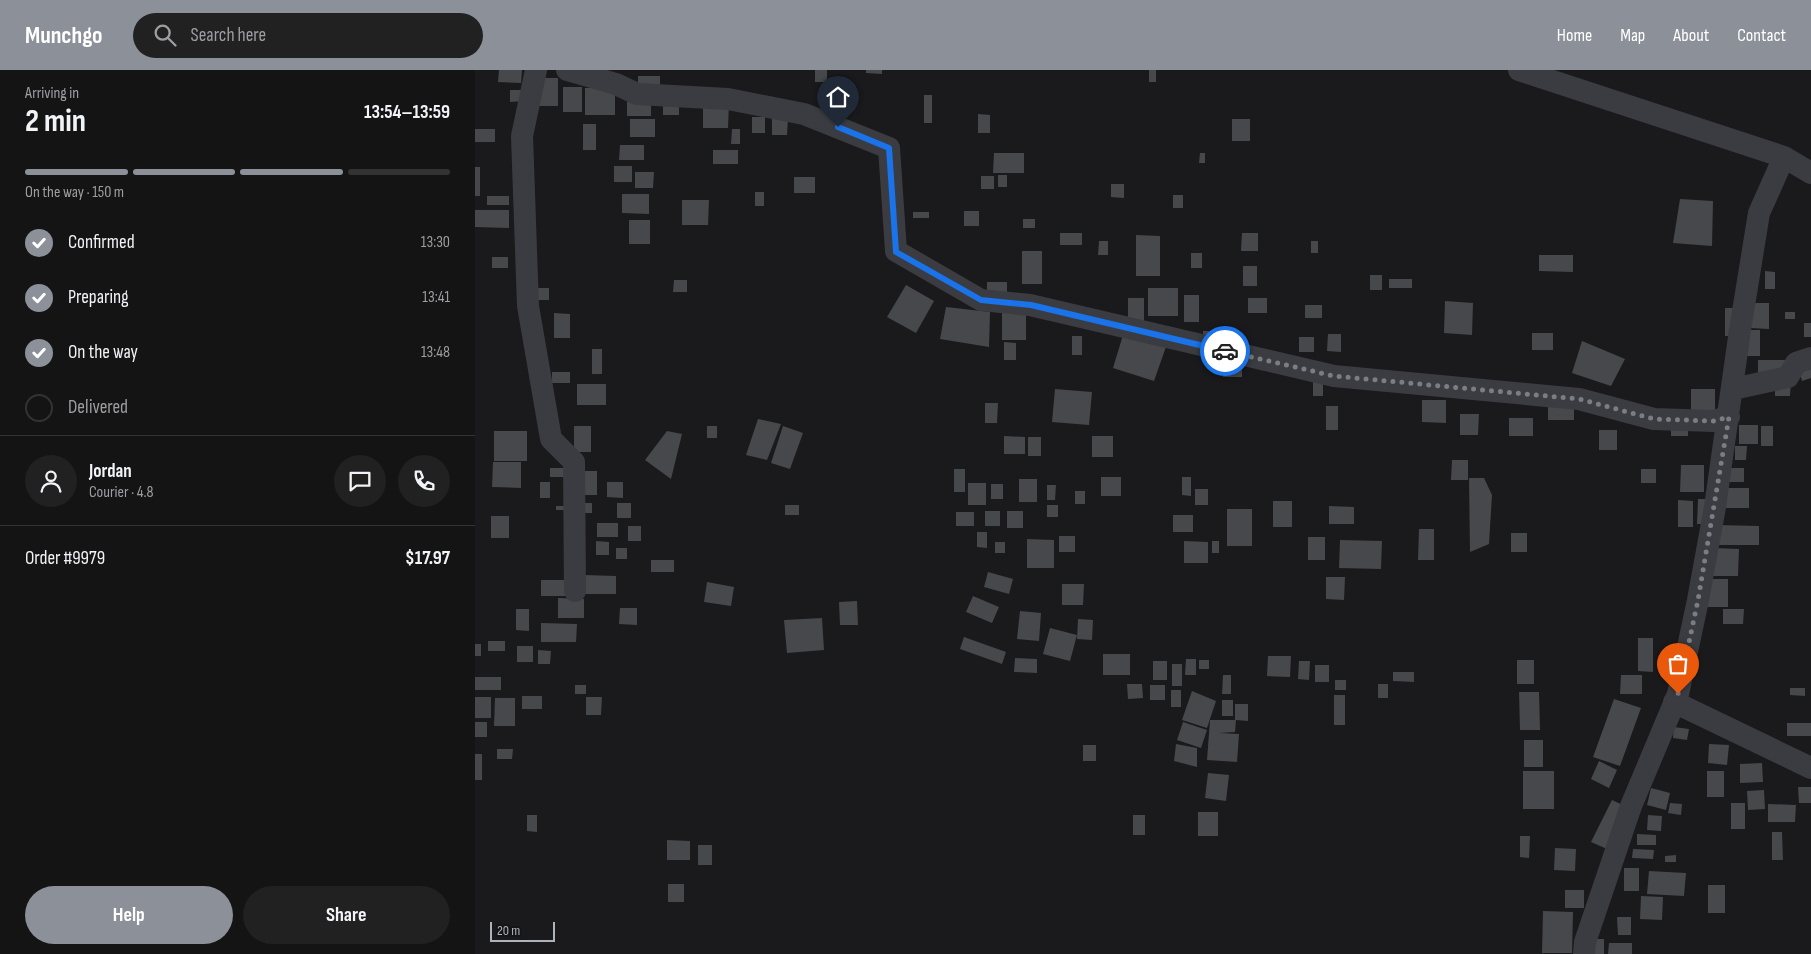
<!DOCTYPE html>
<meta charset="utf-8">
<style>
:root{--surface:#141415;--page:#212122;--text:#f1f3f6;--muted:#9d9ea0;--line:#333334;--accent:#8c9099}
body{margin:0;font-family:"Sofia Sans Condensed",sans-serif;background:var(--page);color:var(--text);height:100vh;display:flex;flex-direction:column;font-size:19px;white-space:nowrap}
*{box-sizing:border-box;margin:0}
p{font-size:16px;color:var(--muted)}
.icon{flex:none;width:28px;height:28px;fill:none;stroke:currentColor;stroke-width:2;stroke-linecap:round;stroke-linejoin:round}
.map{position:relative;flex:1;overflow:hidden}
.drawer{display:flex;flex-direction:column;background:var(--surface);width:475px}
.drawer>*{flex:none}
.scale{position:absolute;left:15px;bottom:12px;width:65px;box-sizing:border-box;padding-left:5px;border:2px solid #adb2bb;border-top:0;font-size:14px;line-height:18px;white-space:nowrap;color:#adb2bb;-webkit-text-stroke:4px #151517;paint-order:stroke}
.pin{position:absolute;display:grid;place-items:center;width:42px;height:42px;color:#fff;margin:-51px -21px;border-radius:50% 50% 50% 0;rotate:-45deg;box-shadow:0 0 5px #0007}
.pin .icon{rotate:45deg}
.courier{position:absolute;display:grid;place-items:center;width:50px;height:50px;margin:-25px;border:4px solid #1a73e8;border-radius:50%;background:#fff;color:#222;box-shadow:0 1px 6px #0007}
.headline em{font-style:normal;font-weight:700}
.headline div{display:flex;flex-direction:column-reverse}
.headline{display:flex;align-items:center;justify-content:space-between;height:85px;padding:0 25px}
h1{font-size:32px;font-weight:700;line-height:38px}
.bar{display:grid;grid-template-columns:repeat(4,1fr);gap:8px 5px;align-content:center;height:60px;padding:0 25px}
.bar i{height:6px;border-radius:4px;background:var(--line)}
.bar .active{background:var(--accent)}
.bar p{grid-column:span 4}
.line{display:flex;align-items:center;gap:12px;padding:0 25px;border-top:1px solid var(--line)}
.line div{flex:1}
.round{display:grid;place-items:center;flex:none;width:52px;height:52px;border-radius:26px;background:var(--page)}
ol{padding:0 25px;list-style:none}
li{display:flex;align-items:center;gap:15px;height:55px}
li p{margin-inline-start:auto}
li .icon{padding:5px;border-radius:50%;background:var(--accent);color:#fff;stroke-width:4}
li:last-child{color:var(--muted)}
li i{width:28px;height:28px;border:2px solid var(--line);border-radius:50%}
.cta{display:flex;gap:10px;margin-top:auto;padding:10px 25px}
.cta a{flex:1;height:58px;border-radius:30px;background:var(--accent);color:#fff;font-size:20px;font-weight:700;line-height:58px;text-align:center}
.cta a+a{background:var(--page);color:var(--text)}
header{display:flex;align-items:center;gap:30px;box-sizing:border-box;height:70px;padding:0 25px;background:var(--accent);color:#fff}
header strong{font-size:24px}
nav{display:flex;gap:28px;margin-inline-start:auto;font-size:18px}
.search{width:350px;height:45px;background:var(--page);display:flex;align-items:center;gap:12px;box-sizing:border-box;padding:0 18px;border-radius:28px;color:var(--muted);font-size:19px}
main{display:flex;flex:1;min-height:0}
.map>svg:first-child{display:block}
.building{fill:#47484c}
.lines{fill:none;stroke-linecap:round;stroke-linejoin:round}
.street{stroke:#3b3c41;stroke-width:22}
.done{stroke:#7a7d83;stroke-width:5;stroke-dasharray:0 9}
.route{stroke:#1a73e8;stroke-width:6}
</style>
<header>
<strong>Munchgo</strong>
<div class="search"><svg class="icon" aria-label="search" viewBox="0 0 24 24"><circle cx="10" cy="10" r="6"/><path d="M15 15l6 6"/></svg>Search here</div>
<nav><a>Home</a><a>Map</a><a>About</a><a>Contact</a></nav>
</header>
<main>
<section class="drawer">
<div class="headline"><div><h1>2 min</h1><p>Arriving in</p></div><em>13:54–13:59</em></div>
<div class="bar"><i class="active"></i><i class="active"></i><i class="active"></i><i></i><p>On the way · 150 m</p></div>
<ol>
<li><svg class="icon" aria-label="check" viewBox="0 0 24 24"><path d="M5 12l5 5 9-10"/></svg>Confirmed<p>13:30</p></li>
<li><svg class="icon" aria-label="check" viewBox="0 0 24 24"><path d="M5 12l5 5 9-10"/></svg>Preparing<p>13:41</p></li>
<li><svg class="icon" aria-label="check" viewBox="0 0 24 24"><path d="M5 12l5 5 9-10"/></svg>On the way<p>13:48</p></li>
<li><i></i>Delivered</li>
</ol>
<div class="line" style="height:90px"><a class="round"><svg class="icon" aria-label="person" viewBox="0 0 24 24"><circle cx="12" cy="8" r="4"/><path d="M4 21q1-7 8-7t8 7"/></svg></a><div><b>Jordan</b><p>Courier · 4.8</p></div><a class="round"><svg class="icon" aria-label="chat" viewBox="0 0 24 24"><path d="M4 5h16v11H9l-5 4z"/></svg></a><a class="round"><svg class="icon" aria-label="phone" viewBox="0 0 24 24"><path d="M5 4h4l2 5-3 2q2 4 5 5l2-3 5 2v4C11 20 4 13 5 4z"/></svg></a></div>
<div class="line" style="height:65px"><div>Order #9979</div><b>$17.97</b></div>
<div class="cta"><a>Help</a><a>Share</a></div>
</section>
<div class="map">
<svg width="1336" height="884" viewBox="0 0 1336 884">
<rect width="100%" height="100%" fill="#1a1a1c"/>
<path class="building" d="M24,0H47L46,13L23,12Z
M340,0H352V12H340Z
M391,0H407V4L391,3Z
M674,0H681V12H674Z
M163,6H185V20H163Z
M64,8H83V36H64Z
M88,17H107V42H88Z
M110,18H140V45H110Z
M35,20H48V31L35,32Z
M449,25H457V53H449Z
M152,32H176V46H152Z
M188,33H204V45H188Z
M228,33H254L253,58H228Z
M503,44L515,45V63H503Z
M277,47H290V63H277Z
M155,49H180V67H155Z
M297,49H313L312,65H297Z
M757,49H775V71H757Z
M108,54H121V80H108Z
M0,59H20V72H0Z
M257,59H265V74H256Z
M145,75H169V90H144Z
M238,80H263V94H238Z
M519,83H549V103H518Z
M725,83H730V93H724Z
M139,96H157V112H139Z
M0,97H5V126H0Z
M160,102H179L178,118H160Z
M523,105H532V117H523Z
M506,106H519V119H506Z
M319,107H340V123H319Z
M636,114H649V128L636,127Z
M280,122H289V136H280Z
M147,124H174V144L147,143Z
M698,125H708V138H698Z
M12,126H34V135H12Z
M1205,129L1238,131L1237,176L1198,173Z
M207,130H234L233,155H207Z
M0,140H34V158L0,157Z
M489,141H504V156H489Z
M438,142H454V148H438Z
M548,149H560V158H548Z
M154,150H175V174H154Z
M585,163H607V175H585Z
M767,163H783V181H766Z
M661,165L685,166V206H661Z
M624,171H633V185H623Z
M836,171H843V183H836Z
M547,181H567V214H547Z
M716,183H727V198H716Z
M1064,185H1098V202L1064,201Z
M17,187H33V198H17Z
M768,196H782V216H768Z
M1290,201L1300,202V219H1290Z
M895,205H907V220H895Z
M914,209H937V218H914Z
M199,210H212V222H198Z
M512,212H532V228L512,227Z
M431,215L459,231L441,263L412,247Z
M57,218H74V230H57Z
M673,218H703V246H673Z
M709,225H724V252H709Z
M653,228H669V252H653Z
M773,228H792V243H773Z
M970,231L998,233L997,265L969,263Z
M1275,233H1294V259L1275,258Z
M830,235H847V248H830Z
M471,237L515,242L514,277L465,269Z
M1250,238H1260V266H1250Z
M527,240H551V270H527Z
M1310,242H1320V249H1310Z
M79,243L95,244V268H79Z
M1329,253H1336V267H1329Z
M1270,260H1285V286H1270Z
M728,261H745V275H728Z
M1057,263H1078V280H1057Z
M853,264H866V282L852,281Z
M648,265L692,274L679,311L638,298Z
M597,266H607V285H597Z
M824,267H839V282H824Z
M1107,271L1150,289L1136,316L1097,303Z
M529,272L541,273V290H529Z
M117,279H127V304H117Z
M749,285H767V307H748Z
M1283,290H1311V305H1283Z
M1336,293V308L1327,311L1323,297Z
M77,302H95V313H77Z
M838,311H848V326H838Z
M1300,312H1316L1315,326H1300Z
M102,314H131V335H102Z
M580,319L617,322L614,355L577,352Z
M1216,319H1240V348L1216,347Z
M947,330H971V353L947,352Z
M1073,332H1099V350H1073Z
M510,333H523L522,353H510Z
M851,336H863V360H851Z
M985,344H1004L1003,365H985Z
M1034,348H1058V366H1034Z
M283,349L306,354L292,390L271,385Z
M1196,351H1213V366H1196Z
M1264,355H1283V374H1264Z
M99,356H116V382H99Z
M232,356H242V368H232Z
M308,356L328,363L315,399L296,393Z
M1286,356H1298V376H1286Z
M1124,360H1142V380H1124Z
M19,361H52V391H19Z
M192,361L207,364L196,409L170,390Z
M529,366L550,367V384H529Z
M617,366H638V387H617Z
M553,367H566V386H553Z
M1260,376H1272L1271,390H1260Z
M977,390H993V410H976Z
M18,392H46V418L17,417Z
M1206,395H1229V422H1205Z
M75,398H96V407H75Z
M1252,398H1269V412H1251Z
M479,399H490V422H479Z
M1166,399H1181V413H1166Z
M103,401H122V425H103Z
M626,407H646V426H626Z
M707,407H716V426L707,425Z
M994,408H1009L1017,425L1014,474L995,482Z
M544,409H562V432H544Z
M65,412H75V428H65Z
M132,412H148V428L132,427Z
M493,413H511V435H493Z
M516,414H528V429H516Z
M572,415H581L580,430H572Z
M1249,418H1274V438H1249Z
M720,419H733V435H720Z
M600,421H610V434H600Z
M1223,429H1231V454H1222Z
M1203,430L1218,431V457H1203Z
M798,431H817V457H798Z
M104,433H117V443H104Z
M142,433H156V448H142Z
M310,435H324V445H310Z
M572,435H583V447H572Z
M81,436H93V440H81Z
M854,436L879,437V454H854Z
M752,439H777V476H752Z
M510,441H525V456H510Z
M532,441H548V458H532Z
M481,442H499V456H481Z
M698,445H718V462H698Z
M16,446H34V468H16Z
M122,453H143V467H122Z
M1242,455L1284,456V475H1242Z
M153,456H166V471H153Z
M944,459H959V490H943Z
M502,462H512V478L502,477Z
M1036,463H1052V482H1036Z
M584,466H600V482H584Z
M833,467H850V490H833Z
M552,469L579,470V498H552Z
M865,470L907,471L906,499L864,498Z
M121,471L134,472V485H121Z
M709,471L733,472V493H709Z
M737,471H744V483H737Z
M520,472H530V483H520Z
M141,478H152V489H141Z
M1239,478L1264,479L1263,506H1238Z
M176,490H199V502H176Z
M513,502L538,509L534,524L509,517Z
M109,505L141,506V524H109Z
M851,507H870L869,530L851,529Z
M1230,509H1253V537H1229Z
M66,510H91V526H66Z
M232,512L259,517L256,536L229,532Z
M587,514H609L608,535H587Z
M498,526L524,537L517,553L491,542Z
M83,528L109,529V548H83Z
M382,531L383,555H365L364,532Z
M145,538H162V555L144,554Z
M41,539H54V561L41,560Z
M1248,539H1269L1268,554H1248Z
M545,541L566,543L564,571L542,569Z
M347,548L349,580L312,583L309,550Z
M603,549L618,550L617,570L602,569Z
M66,553L102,554L101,572H66Z
M575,558L602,565L595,591L568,584Z
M489,567L531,582L527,594L485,579Z
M1163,568H1178V602L1163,601Z
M13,571H30V581H13Z
M0,574H6V586H0Z
M42,576H58V592H42Z
M63,580L76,581L75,594H63Z
M628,584H655V605H628Z
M793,586H816L815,607L792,606Z
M540,588L562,589V603L539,602Z
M711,589H721V605H710Z
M724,590H734V599H724Z
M1042,590H1059V614H1042Z
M678,591H692V610H678Z
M824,591H835L834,610L823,609Z
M697,594H707V616H697Z
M840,595H854V612H840Z
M918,602H939V612L918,611Z
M748,605H756V624H747Z
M1146,605H1167V624H1145Z
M0,607H26V620H0Z
M860,610H871V620H860Z
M652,614H667L668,628L653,629Z
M903,614H913V628H903Z
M100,615H111V624H100Z
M675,615H690V630H675Z
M1315,618H1330V626L1315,625Z
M696,620H706V637H696Z
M717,621L741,631L732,658L707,650Z
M1044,622H1064L1065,660H1045Z
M859,625H870V655H859Z
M47,626H67V639H47Z
M0,627H16V648H0Z
M111,627H127L126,645H111Z
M20,628H40V656H19Z
M1139,629L1166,638L1145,696L1118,687Z
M747,630H758V646H747Z
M760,634H773V651L761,650L760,662L744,663L764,664L762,692L732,690L735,650H760Z
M0,652H12V667H0Z
M708,652L732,660L726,678L702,670Z
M1312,653H1336V666H1312Z
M1199,657L1214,659L1212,670L1198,668Z
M1049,670H1068V697H1049Z
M701,674L722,678V697L699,691Z
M1234,674L1254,675L1252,695L1233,693Z
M608,675H621V691H608Z
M22,679H38L37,689H22Z
M0,684H7V710H0Z
M1124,691L1142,700L1134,718L1116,709Z
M1287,693L1288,712L1265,713V694Z
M1048,701H1079V739H1048Z
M1232,701H1249V727H1232Z
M733,703L754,705L751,731L730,728Z
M1323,717H1336V733H1324Z
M1176,718L1195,723L1191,740L1172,735Z
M1289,720L1290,739L1273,740L1272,721Z
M1137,730L1152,737L1132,779L1116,772Z
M1195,733L1207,734L1206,745L1193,743Z
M1256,733H1270V759H1256Z
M1293,734L1321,735L1320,752H1293Z
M723,742H743V766H723Z
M52,745H62V762L52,761Z
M658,745H670V765H658Z
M1173,745L1187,746L1186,761L1172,760Z
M1297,762H1307L1308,790H1297Z
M1162,764L1181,765V775H1162Z
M1045,766H1055L1054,788L1045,787Z
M192,770L215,771V790H192Z
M223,775H237V795H223Z
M1080,778L1101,779L1100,801L1079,800Z
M1158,779L1179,780L1178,789L1157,788Z
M1201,785V792H1190V786Z
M1149,798H1164V821H1149Z
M1174,801L1211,803L1209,826L1172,824Z
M193,814H209V832H193Z
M1233,815H1250V843H1233Z
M1090,820H1109V838H1090Z
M1166,826L1188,827L1187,850L1165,849Z
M1068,841L1098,842L1097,883H1067Z
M1142,847H1156V865H1143Z
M1114,869H1129V884H1114Z
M1134,873H1157V884H1133Z"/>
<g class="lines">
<path class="street" d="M61,0L47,66L53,236L76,369L99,392L100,521
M92,0L141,14L162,24L253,29L329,44L414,78L421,181L506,230L555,235L859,306L1104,329L1179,349L1238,351L1254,347
M1044,0L1309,87L1336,103
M1258,319L1313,307L1321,293L1336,288
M1199,632L1336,698
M1109,884L1110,872L1156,736L1203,624L1223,530L1240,437L1265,260L1284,143L1309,87"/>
</g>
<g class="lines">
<path class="done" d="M750,281L859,306L1104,329L1179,349L1238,351L1254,347L1223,530L1203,624"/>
<path class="route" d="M363,57L414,78L421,182L506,230L556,235L750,281"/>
</g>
</svg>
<div class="scale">20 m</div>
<div class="pin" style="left:1203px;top:624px;background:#ea580c"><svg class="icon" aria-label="bag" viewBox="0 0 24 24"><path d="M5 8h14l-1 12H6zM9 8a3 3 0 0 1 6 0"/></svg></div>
<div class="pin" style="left:363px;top:57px;background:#1f2937"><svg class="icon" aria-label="home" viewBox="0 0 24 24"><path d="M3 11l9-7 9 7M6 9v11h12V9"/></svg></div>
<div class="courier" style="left:750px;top:281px"><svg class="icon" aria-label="car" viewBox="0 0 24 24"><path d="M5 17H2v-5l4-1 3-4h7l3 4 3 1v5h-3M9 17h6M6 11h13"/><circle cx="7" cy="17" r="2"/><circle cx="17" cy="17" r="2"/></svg></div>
</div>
</main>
